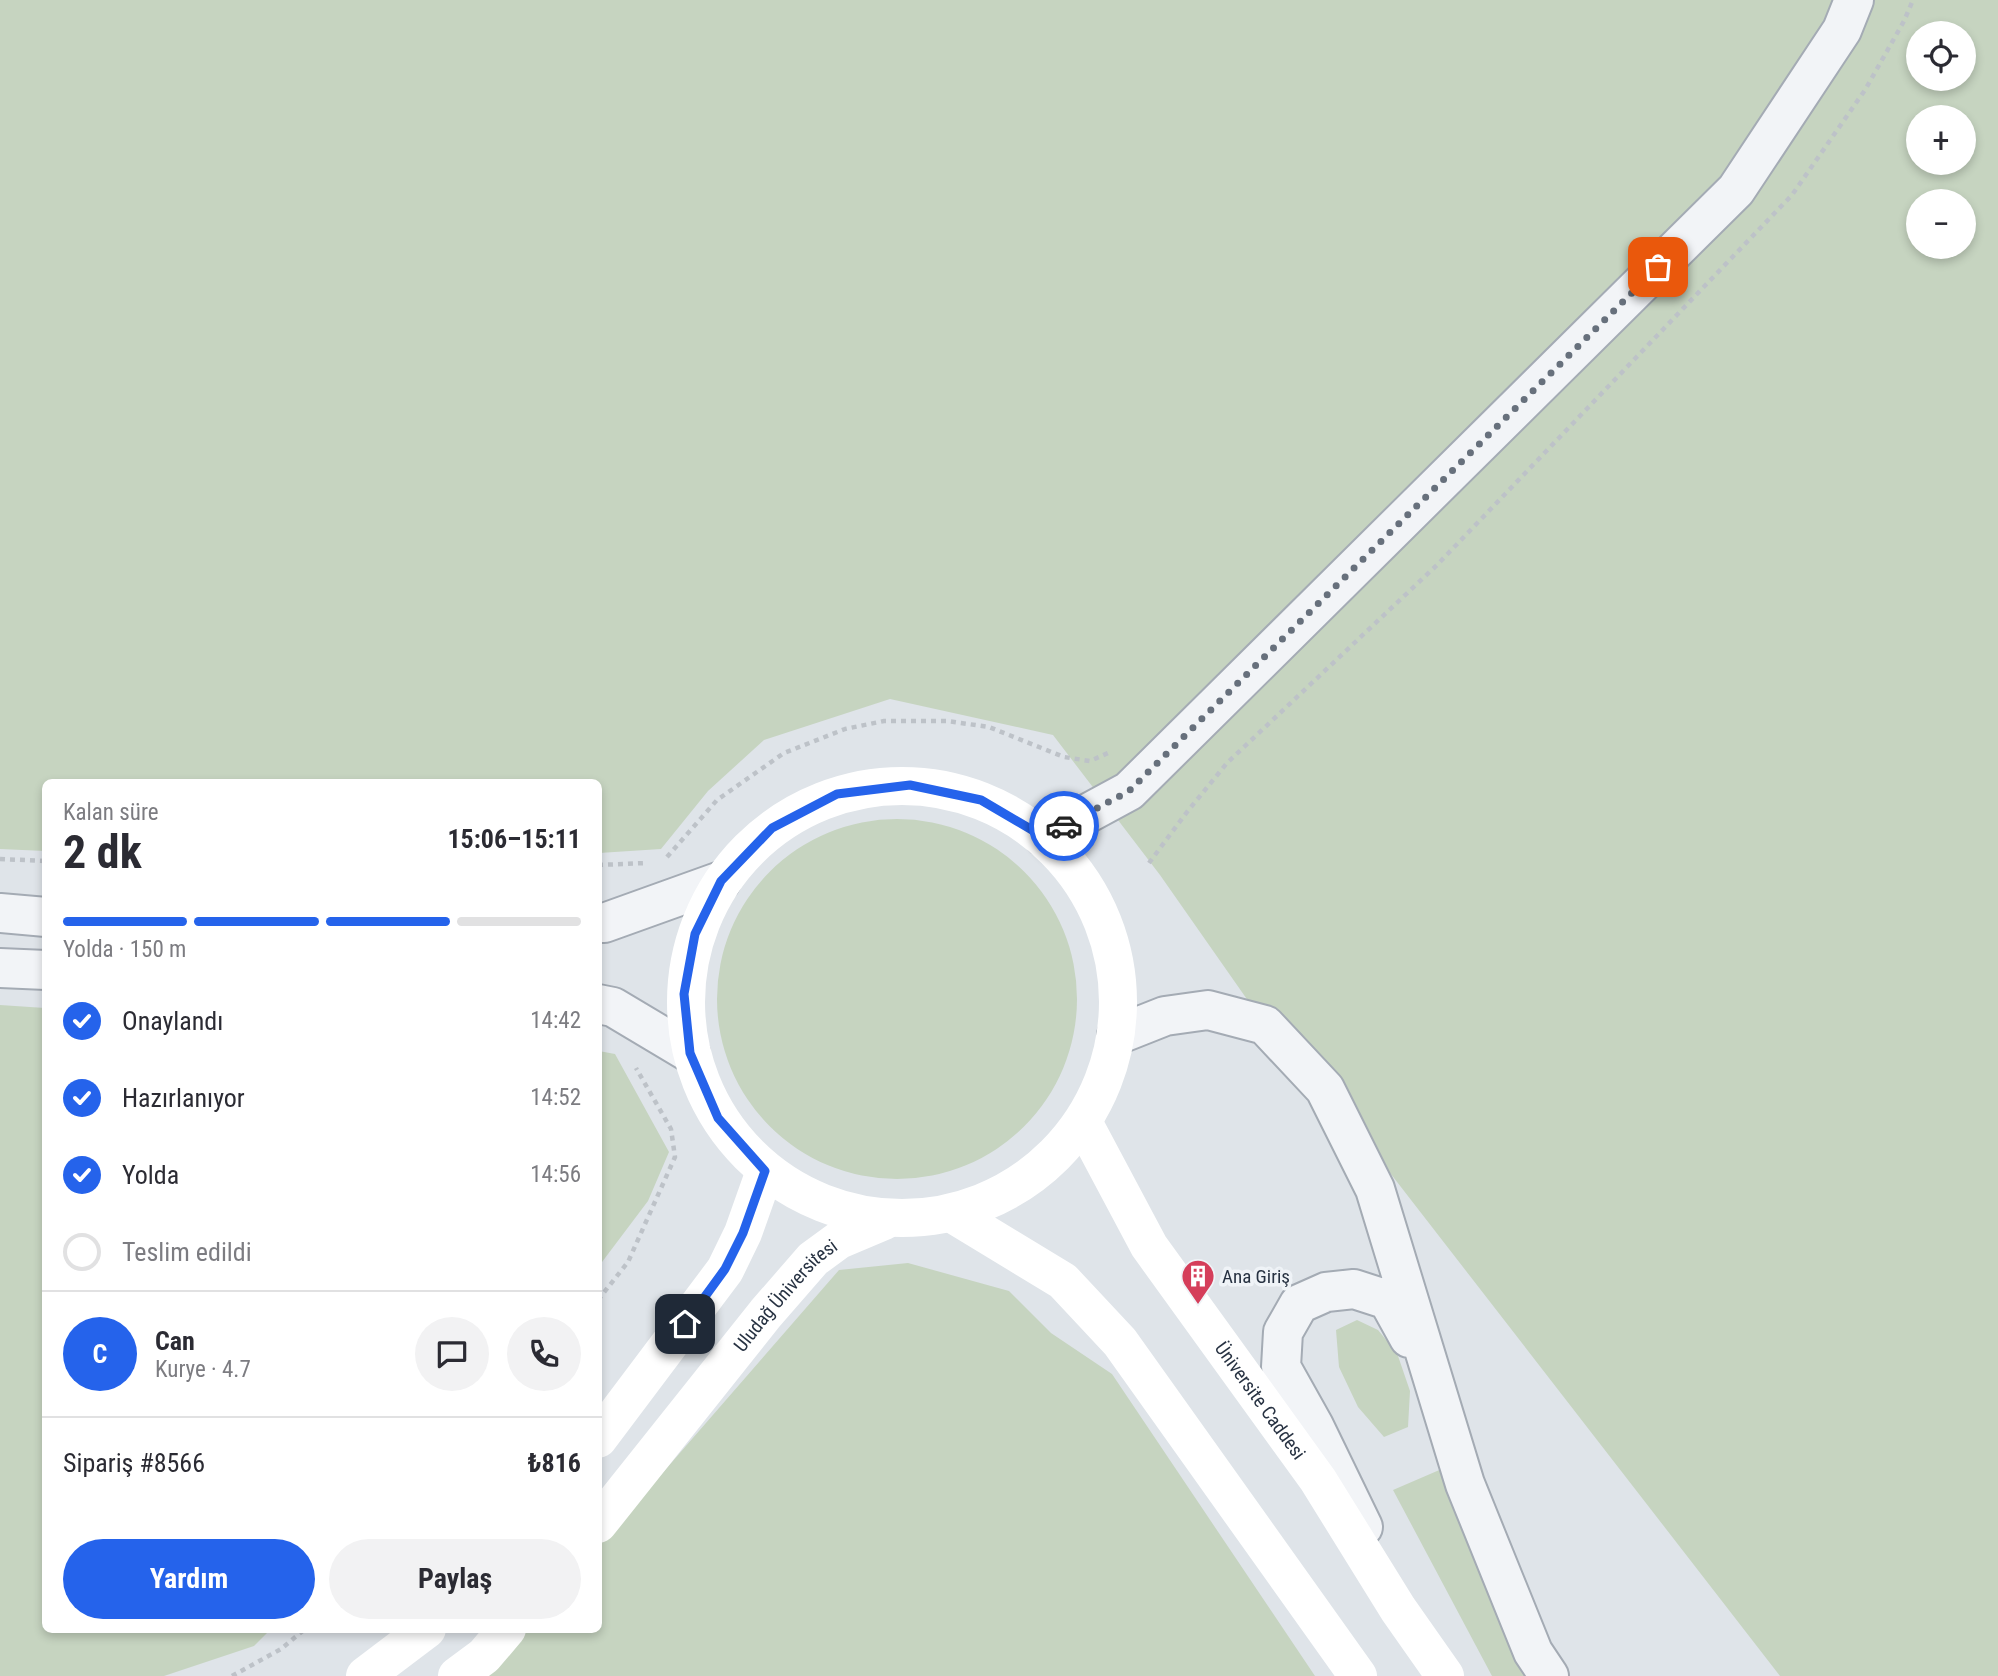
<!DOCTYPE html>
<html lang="tr">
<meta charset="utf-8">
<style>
:root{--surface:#fff;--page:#f2f2f3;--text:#2b2b33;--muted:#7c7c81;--line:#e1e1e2;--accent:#2563eb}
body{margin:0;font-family:"Roboto Condensed",sans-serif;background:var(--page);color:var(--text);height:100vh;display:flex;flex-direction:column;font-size:26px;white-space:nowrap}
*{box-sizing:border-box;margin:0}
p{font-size:23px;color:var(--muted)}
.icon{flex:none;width:38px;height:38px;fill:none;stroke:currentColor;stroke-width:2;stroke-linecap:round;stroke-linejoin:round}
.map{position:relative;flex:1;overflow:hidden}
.details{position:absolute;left:42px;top:779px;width:560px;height:854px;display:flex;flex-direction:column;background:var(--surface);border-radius:10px;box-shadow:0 4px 10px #0003}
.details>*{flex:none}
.controls{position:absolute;left:1906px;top:21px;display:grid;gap:14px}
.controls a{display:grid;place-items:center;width:70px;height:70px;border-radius:50%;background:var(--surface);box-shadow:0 4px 10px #0003;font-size:35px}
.pin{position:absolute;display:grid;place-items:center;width:60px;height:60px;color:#fff;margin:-30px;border-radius:14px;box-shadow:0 4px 10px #0006}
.courier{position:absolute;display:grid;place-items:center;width:70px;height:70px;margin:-35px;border:5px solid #2563eb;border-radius:50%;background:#fff;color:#222;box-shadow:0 2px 9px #0007}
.overview em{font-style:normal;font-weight:700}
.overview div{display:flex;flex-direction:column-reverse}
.overview{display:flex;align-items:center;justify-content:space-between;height:119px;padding:0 21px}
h1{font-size:46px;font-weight:700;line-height:52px}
.bar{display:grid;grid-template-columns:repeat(4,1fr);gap:10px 7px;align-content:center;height:84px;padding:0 21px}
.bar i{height:9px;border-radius:5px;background:var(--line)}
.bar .current{background:var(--accent)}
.bar p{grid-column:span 4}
.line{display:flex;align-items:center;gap:18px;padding:0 21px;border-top:2px solid var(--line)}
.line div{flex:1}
.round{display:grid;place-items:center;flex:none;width:74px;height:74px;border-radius:37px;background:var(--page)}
ol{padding:0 21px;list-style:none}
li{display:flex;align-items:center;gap:21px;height:77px}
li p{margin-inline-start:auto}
li .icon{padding:7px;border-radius:50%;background:var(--accent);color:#fff;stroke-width:4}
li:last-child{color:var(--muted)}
li i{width:38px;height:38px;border:4px solid var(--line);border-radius:50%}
.button{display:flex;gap:14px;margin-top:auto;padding:14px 21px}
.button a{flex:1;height:80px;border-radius:42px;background:var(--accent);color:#fff;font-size:28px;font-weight:700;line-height:80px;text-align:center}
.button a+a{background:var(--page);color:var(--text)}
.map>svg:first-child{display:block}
.green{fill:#c6d4c0;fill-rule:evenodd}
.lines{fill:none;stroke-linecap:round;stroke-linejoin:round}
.tertiary-casing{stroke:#a4abb4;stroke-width:42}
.path{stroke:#bdc2c8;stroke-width:4.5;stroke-dasharray:5 5;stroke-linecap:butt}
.tertiary{stroke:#f2f4f7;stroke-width:38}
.secondary{stroke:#fff;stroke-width:38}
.done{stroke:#67707c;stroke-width:7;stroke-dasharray:0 12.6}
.route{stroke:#2563eb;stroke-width:9}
.labels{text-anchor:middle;stroke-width:7;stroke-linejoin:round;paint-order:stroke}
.poi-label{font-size:19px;fill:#273242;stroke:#eff3f7;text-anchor:start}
.street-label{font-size:19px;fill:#273242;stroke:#eff3f7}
</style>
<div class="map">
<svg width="1998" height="1676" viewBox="0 0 1998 1676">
<rect width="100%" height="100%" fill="#dfe4e9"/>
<path class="green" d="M0,0H1998V1676H1780L1325,1089L1265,1025L1160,875L1053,735L890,699L764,740L708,791L661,849L599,853L598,782H46L45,851L0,849ZM1918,33H1964V79H1918ZM1918,117H1964V163H1918ZM1918,201H1964V247H1918Z
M717 999a180 180 0 1 1 360 0a180 180 0 1 1-360 0Z
M0,1005L45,1008L46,1629H271L254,1646L164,1676H0Z
M599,1051L615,1054L669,1152L648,1201L599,1266Z
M908,1263L1009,1291L1051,1333L1112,1374L1315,1676H481L498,1663L527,1629H598L599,1546L839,1270Z
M1357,1320L1378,1330L1397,1353L1410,1391L1408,1427L1384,1437L1358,1407L1339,1367L1336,1330Z
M1444,1468L1534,1676H1492L1393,1490Z"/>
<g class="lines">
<defs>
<path id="tertiary" d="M1044,837L1129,791L1736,190L1842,30L1854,0
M0,913L46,917
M598,923H604L721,881
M0,968L46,970
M598,1004L613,1007L690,1053
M1117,1035L1165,1016L1208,1010L1265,1025L1325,1089L1375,1189L1465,1484L1533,1652L1549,1676
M1363,1527L1314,1426L1281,1367L1283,1332L1299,1304L1326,1292L1354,1289L1388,1300L1409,1338"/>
</defs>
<use href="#tertiary" class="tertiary-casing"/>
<path class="path" d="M667,857L717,800L784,753L845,729L884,721H947L989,727L1064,757L1090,761L1108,753
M0,859L46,861
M1149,863L1187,812L1227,763L1437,565L1792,195L1865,90L1904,21L1913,0
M598,865L647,863
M598,1300L628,1262L675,1157L671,1129L636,1068
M232,1676L281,1649L305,1629"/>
<use href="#tertiary" class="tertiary"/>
<g class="secondary">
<circle cx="902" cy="1002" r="216"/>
<path id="s1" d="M1083,1122L1149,1246L1318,1480L1398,1609L1445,1676"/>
<path d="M951,1213L1063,1281L1120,1342L1358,1676"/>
<path d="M598,1439L725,1270L743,1233L765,1171"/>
<path id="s2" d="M598,1524L766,1313L813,1259L839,1240L884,1221"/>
<path d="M365,1676L427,1629"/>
<path d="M457,1676L484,1656L507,1629"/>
</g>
</g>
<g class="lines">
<path class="done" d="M1064,826L1129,791L1658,267"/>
<path class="route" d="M685,1324L725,1269L743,1233L765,1171L718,1118L690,1053L684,994L695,934L721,881L772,828L837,794L910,785L981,800L1044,837L1064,826"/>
</g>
<defs>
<symbol id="building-pin" viewBox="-11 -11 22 30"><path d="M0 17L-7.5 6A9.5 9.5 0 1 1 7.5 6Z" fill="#d53e5a" stroke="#eff3f7"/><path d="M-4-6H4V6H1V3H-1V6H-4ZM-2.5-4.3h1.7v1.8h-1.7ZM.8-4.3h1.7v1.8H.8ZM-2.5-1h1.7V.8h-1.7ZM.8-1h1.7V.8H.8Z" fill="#fff"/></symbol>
</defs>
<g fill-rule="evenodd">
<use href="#building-pin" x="1179" y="1257" width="38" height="52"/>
</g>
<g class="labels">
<g class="poi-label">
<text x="1222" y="1283">Ana Giriş</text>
</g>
<g class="street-label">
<text dy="7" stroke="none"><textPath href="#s2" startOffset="296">Uludağ Üniversitesi</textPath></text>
<text dy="7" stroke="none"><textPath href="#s1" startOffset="331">Üniversite Caddesi</textPath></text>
</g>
</g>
</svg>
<div class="controls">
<a><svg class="icon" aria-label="locate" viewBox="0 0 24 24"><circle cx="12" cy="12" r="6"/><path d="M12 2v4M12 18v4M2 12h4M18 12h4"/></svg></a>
<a>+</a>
<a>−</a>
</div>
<div class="pin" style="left:1658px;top:267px;background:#ea580c"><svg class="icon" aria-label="bag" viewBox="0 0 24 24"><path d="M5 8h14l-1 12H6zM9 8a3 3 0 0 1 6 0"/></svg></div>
<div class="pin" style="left:685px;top:1324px;background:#1f2937"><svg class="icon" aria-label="home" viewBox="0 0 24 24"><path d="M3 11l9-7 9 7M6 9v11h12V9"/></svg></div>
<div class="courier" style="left:1064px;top:826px"><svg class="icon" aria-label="car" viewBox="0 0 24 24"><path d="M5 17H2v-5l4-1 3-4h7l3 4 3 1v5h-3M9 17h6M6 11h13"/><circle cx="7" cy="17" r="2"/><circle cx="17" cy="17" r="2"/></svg></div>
<section class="details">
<div class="overview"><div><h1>2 dk</h1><p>Kalan süre</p></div><em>15:06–15:11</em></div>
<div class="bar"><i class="current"></i><i class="current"></i><i class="current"></i><i></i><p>Yolda · 150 m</p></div>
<ol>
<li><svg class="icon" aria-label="check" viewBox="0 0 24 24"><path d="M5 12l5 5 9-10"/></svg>Onaylandı<p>14:42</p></li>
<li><svg class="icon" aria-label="check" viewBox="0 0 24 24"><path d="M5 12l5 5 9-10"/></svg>Hazırlanıyor<p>14:52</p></li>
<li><svg class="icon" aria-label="check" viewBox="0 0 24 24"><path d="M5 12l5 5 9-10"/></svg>Yolda<p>14:56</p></li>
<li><i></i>Teslim edildi</li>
</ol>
<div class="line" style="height:126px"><b class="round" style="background:var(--accent);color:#fff">C</b><div><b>Can</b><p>Kurye · 4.7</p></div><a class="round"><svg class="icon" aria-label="chat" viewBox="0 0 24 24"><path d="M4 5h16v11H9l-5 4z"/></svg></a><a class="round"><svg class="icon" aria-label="phone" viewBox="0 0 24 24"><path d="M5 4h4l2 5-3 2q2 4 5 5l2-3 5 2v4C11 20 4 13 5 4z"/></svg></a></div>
<div class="line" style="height:91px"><div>Sipariş #8566</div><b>₺816</b></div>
<div class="button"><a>Yardım</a><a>Paylaş</a></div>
</section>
</div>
